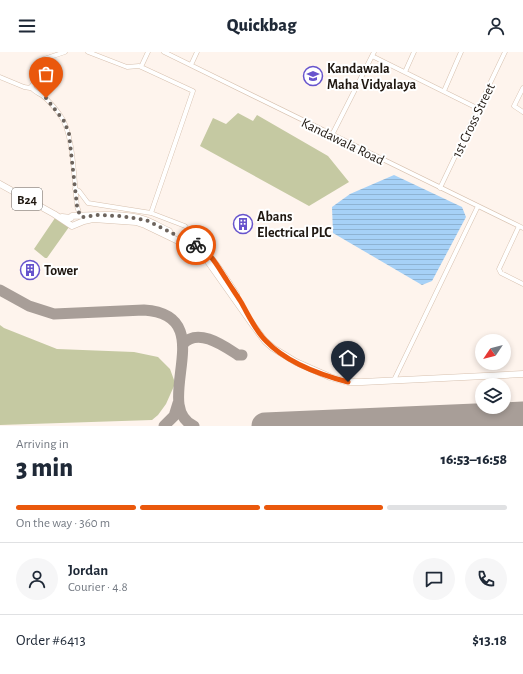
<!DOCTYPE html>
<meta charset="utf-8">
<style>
:root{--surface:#fff;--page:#f6f6f7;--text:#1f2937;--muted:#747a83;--line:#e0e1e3;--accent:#ea580c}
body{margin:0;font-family:"Alegreya Sans",sans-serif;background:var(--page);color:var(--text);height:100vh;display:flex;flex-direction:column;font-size:15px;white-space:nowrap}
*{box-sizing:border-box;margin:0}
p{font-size:13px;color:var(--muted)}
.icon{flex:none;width:22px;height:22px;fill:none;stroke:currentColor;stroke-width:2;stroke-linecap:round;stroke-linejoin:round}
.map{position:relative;height:374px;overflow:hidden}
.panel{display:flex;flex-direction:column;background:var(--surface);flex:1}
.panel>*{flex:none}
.needle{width:26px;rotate:235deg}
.tools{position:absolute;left:475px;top:282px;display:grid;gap:8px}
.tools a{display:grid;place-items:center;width:36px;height:36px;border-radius:50%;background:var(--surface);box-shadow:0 2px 6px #0003;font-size:20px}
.pin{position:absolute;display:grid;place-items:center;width:34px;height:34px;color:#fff;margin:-41px -17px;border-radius:50% 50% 50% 0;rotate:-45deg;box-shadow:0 0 4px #0007}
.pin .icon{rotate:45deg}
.courier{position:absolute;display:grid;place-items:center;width:40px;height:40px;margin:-20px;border:3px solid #ea580c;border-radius:50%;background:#fff;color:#222;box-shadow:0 1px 5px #0007}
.headline em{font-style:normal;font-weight:800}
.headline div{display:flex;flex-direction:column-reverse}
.headline{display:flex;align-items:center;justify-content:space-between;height:68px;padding:0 16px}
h1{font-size:26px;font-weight:800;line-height:30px}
.bar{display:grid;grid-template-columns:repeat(4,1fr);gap:6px 4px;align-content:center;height:48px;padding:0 16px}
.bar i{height:5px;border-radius:3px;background:var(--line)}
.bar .selected{background:var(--accent)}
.bar p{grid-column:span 4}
.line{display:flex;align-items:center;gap:10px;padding:0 16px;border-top:1px solid var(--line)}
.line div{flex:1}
.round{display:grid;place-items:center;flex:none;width:42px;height:42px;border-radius:21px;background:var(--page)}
header{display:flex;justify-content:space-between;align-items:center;height:52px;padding:0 16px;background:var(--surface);font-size:18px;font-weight:800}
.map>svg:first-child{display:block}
.green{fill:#c5c9a2}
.water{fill:url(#water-rules)}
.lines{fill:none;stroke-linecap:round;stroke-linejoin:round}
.taxiway{stroke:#a89e98;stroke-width:11}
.runway{stroke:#a89e98;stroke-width:27}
.street-casing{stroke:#d7c1af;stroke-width:5}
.primary-casing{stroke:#d7c1af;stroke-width:7}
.street{stroke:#fff;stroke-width:4}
.primary{stroke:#fff;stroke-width:6}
.done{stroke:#6d645d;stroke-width:4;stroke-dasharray:0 7.2}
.route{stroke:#ea580c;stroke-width:5}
.labels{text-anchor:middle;stroke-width:4;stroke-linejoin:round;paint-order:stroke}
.shield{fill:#fff;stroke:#625d58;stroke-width:1}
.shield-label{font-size:13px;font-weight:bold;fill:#1f1710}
.poi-label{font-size:14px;font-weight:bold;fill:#1f1710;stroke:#fff;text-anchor:start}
.street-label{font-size:14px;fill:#1f1710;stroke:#fff}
</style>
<header><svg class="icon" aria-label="menu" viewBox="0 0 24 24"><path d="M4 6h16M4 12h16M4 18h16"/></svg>Quickbag<svg class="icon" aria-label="person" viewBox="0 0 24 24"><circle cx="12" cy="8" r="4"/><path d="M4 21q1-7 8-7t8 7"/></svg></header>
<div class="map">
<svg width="523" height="374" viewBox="0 0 523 374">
<defs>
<pattern id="water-rules" width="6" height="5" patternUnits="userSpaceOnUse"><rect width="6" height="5" fill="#a6d1f7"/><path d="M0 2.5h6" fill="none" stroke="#8eb3d3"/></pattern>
</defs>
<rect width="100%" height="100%" fill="#fef4ed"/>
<path class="green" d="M238,61L253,69L257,63L328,104L349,130L309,154L200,94L213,66L226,72Z
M55,166L69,175L47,206H45L34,197Z
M0,273L4,276L57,297L134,300L158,305L170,317L174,328V334L166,352L158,363L152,368L0,373Z"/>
<path class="water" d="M394,123L462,155L466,165L432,229L422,233L333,181L332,155L350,142Z"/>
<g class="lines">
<path class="taxiway" d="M0,238L29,254L54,262L144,258C222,263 150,354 194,374
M183,292C198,275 224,294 238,303H242
M164,374L174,364L178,351"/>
<path class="runway" d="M265,374L523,363"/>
<defs>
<path id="street" d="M88,0L127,15L139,14L193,39L151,161
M164,0L523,176
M372,4L479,57
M191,13L197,0
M141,15L148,0
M405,20L414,0
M0,25L24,35L30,36L34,31L44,7L65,0
M31,35C34,40 39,41 43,44C49,49 55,56 60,63C74,81 74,130 77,154L80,164
M523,36L514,54L523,60
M444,39L461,0
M332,83L374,0
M440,136L505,0
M75,137L79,139L88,151L151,161L185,174
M519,174L499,217L501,221L523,232
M394,328L478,154"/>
<path id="primary" d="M0,132L54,162L72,174L84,169L93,167L136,170L145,173L195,197L207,208L253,273L265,289L273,296L296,310L330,325L348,330H362L523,322
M62,165L71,166L72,164C93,163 126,161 146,168C154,171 161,176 169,179
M191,190C212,201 223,223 236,242"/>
</defs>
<use href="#street" class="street-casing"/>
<use href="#primary" class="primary-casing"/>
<use href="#street" class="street"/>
<use href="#primary" class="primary"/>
</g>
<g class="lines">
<path class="done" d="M46,46L64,69L69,82L77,154L80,164L83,165L97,163L120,164L146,168L196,193"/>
<path class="route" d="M196,193C210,199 218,215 226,227C231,235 236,242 241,250C249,264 255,278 266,289C286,310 321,323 348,330"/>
</g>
<defs>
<symbol id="school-ring" viewBox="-11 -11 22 22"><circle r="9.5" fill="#fff" stroke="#6754cd" stroke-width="1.5"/><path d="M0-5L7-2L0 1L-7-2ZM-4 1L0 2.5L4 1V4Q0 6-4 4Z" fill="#6754cd"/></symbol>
<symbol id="building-ring" viewBox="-11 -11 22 22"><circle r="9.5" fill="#fff" stroke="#6754cd" stroke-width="1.5"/><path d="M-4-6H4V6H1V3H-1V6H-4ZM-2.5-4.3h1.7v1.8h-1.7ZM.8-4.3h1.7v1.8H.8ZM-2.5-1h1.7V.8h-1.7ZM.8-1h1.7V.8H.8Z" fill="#6754cd"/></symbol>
</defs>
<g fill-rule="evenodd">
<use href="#school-ring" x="302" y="13" width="22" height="22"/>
<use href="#building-ring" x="232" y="161" width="22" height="22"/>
<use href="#building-ring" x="19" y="207" width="22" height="22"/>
</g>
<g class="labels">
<rect class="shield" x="12" y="136" width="30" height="22" rx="3"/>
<g class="shield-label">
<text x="27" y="152">B24</text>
</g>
<g class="poi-label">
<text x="327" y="21">Kandawala<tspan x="327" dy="16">Maha Vidyalaya</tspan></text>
<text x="257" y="169">Abans<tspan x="257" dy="16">Electrical PLC</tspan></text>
<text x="44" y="223">Tower</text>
</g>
<g class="street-label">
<text transform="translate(473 68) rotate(-64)" y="5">1st Cross Street</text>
<text transform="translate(343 89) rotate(26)" y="5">Kandawala Road</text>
</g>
</g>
</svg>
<div class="tools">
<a><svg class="needle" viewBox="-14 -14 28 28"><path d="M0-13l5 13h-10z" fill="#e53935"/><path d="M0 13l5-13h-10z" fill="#747a83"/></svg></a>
<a><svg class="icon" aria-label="layers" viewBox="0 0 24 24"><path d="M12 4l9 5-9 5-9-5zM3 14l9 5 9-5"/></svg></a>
</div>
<div class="pin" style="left:46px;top:46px;background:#ea580c"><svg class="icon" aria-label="bag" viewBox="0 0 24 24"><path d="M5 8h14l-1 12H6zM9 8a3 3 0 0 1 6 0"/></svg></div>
<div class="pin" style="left:348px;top:330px;background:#1f2937"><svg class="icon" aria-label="home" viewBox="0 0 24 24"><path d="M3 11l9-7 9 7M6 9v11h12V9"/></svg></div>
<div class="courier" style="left:196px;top:193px"><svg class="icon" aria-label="bike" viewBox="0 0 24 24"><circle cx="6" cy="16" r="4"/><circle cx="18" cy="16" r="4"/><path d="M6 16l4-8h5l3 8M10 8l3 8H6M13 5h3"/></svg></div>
</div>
<section class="panel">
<div class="headline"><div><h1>3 min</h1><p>Arriving in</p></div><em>16:53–16:58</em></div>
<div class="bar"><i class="selected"></i><i class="selected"></i><i class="selected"></i><i></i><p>On the way · 360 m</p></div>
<div class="line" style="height:72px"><a class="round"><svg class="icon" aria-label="person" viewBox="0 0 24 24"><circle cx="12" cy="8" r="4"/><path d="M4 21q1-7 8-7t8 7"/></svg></a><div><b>Jordan</b><p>Courier · 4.8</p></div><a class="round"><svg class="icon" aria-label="chat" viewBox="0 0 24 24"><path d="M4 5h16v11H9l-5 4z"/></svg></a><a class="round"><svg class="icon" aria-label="phone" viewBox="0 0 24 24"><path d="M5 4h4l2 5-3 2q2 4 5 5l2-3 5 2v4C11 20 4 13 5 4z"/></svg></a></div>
<div class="line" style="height:52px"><div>Order #6413</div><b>$13.18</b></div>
</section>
